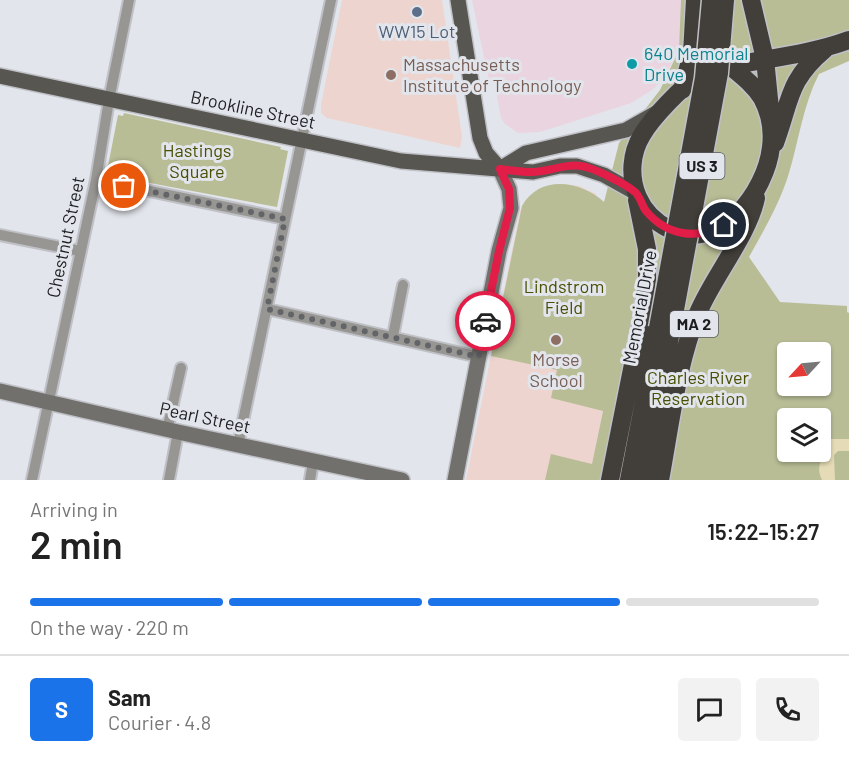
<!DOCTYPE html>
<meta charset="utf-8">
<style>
:root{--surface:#fff;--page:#f2f2f2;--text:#222;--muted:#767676;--line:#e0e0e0;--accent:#1a73e8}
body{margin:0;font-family:Barlow,sans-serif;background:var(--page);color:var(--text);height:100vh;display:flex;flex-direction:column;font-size:22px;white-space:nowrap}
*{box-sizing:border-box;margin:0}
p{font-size:20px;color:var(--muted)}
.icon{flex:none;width:33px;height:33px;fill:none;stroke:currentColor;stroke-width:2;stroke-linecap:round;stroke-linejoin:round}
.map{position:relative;height:480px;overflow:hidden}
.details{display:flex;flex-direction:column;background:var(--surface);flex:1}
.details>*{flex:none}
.needle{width:39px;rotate:244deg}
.controls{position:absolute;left:777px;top:342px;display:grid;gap:12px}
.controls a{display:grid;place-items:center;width:54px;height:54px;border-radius:6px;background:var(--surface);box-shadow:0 2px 4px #0004;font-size:30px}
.pin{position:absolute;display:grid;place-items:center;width:51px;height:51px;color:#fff;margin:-26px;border:3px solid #fff;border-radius:50%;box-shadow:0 2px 6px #0007}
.courier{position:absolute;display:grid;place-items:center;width:60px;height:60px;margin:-30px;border:4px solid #e11d48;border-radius:50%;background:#fff;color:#222;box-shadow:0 2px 8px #0007}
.overview em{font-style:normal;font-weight:600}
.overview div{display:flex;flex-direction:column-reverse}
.overview{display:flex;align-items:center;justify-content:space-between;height:102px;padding:0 30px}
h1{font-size:39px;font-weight:600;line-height:45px}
.bar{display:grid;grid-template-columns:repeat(4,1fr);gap:9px 6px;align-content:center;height:72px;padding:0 30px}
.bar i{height:8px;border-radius:4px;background:var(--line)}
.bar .on{background:var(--accent)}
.bar p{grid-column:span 4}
.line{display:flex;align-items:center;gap:15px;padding:0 30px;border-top:2px solid var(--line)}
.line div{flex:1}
.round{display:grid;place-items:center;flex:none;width:63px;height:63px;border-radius:6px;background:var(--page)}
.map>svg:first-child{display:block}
.commercial{fill:#ead4e0}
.education{fill:#eed4cf}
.green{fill:#b8bd96;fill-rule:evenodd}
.sand{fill:#e5dbb6}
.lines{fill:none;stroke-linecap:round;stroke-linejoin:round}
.street-casing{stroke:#bfc1c7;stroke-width:14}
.secondary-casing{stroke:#bfc1c7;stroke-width:18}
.primary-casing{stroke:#bfc1c7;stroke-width:18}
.highway-casing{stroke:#bfc1c7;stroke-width:21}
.street{stroke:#979693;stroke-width:10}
.secondary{stroke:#72706c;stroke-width:15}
.primary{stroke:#585651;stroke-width:15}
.highway{stroke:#423f3a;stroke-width:18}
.highway-bridge-casing{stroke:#bfc1c7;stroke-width:21;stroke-linecap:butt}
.highway-bridge{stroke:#423f3a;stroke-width:18}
.done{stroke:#626468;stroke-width:6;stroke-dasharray:0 10.8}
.route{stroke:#e11d48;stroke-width:8}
.service-dot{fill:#5c6f8a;stroke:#e2e5eb;stroke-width:2}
.culture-dot{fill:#0f9aa8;stroke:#e2e5eb;stroke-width:2}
.education-dot{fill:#8d6e63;stroke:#e2e5eb;stroke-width:2}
.labels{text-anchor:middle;stroke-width:6;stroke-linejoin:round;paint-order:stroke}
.shield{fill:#e2e5eb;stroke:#585a5e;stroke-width:1.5}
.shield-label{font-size:16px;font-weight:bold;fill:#1d1e21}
.service-label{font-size:18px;fill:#4e5e75;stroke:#e2e5eb}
.culture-label{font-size:18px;fill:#0d838f;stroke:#e2e5eb;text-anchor:start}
.education-label{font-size:18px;fill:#785e54;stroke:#e2e5eb;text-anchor:start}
.street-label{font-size:18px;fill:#1d1e21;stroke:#e2e5eb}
.park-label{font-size:18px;fill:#4a4f02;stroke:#e2e5eb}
</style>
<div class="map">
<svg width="849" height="480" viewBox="0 0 849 480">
<rect width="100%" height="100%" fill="#e2e5eb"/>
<path class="commercial" d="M472,0H682L679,50L663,79L652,90L631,103L540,132L518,133L505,124L501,118L494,80L489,81Z"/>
<path class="education" d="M342,0H442L462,137L460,148L327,118L321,113V105Z
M559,184L579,186L596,194L603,410L589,480H466L520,211L525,201L530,196L548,187Z"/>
<path class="green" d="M681,0H849V61L819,74C803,105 799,140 789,173C780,203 764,230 749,257L780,302L847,306V312L849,313V480H545L551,454L592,464L603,411L551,398L557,370L491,356L522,206C540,174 581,181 604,202L619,143L660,90L679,50ZM788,352H820V386H788ZM788,418H820V452H788Z
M124,113L281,147L280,149L288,151L277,207L118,177L119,174L107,171L118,115L123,116Z"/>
<path class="sand" d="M827,439H849V451H838L834,455L835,480H822C813,461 829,456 827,439Z"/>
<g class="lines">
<defs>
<path id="street" d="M96,180L285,219
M0,235L80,251
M267,309L479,357
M393,336L403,285
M167,430L181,368
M238,445L331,0
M32,480L96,180L109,100L129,0
M169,480L178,432
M310,480L313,462"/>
<path id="secondary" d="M0,391L178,432L402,480
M455,480L499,251L511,208L509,189L500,169"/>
<path id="primary" d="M458,0L480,138L486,153L500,169
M0,76L401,161L533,172L560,166H577L604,175L636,193
M500,169L526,153L626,130L656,113"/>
<path id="highway" d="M751,0L765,59L770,109
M730,66C742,76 754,85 762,98C770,113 773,131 771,147C766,192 720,254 669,229C655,222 644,211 638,197C629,177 631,153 642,135C652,118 682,86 699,76C708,71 720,68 730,66C770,58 811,54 849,40
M682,90L692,54L695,0
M775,143C791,100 787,81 825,49
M610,480L643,314L647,279V249L637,200
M629,480L658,328
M643,480L671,331
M660,480C670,427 677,363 698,313C714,275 748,236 756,198"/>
</defs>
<use href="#street" class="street-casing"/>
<use href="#secondary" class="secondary-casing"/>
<use href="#primary" class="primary-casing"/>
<use href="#highway" class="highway-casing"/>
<use href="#street" class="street"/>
<use href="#secondary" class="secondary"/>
<use href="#primary" class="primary"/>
<use href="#highway" class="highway"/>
<defs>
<path id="highway-bridge" d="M658,328L704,78L711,0
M671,331L719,73L725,0"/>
</defs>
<use href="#highway-bridge" class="highway-bridge-casing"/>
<use href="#highway-bridge" class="highway-bridge"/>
</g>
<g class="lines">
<path class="done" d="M124,186L285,219L267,309L479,357L485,321"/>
<path class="route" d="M485,321L499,251L510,208L509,189L500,169C510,170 521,172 531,172C550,172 566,162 586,167C599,171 624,183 635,192C640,196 642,206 646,211C667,236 697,240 724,225"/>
</g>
<circle class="service-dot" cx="417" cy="12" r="6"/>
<circle class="culture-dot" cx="632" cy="64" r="6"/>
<g class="education-dot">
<circle cx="391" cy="75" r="6"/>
<circle cx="556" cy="340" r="6"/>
</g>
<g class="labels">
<g class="shield">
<rect x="679.5" y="153" width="45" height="26" rx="4.5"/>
<rect x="670" y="311" width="48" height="26" rx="4.5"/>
</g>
<g class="shield-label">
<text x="702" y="172">US 3</text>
<text x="694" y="330">MA 2</text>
</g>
<g class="service-label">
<text x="417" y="38">WW15 Lot</text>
</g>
<g class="culture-label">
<text x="644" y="60">640 Memorial<tspan x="644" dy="21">Drive</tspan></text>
</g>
<g class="education-label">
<text x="403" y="71">Massachusetts<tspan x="403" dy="21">Institute of Technology</tspan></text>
<text x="556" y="366" text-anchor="middle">Morse<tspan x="556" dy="21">School</tspan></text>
</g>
<g class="street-label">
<text transform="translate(253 110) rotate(12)" y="6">Brookline Street</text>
<text transform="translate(66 237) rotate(-78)" y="6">Chestnut Street</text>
<text transform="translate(640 307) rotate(-79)" y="6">Memorial Drive</text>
<text transform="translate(205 418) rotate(12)" y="6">Pearl Street</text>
</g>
<g class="park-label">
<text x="197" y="157">Hastings<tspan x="197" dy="21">Square</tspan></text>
<text x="564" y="293">Lindstrom<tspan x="564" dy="21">Field</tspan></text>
<text x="698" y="384">Charles River<tspan x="698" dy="21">Reservation</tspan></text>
</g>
</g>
</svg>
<div class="controls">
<a><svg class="needle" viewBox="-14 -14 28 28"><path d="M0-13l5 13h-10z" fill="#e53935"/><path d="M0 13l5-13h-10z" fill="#767676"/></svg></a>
<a><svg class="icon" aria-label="layers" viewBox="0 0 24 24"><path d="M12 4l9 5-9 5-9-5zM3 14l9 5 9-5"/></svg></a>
</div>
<div class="pin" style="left:124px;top:186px;background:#ea580c"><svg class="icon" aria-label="bag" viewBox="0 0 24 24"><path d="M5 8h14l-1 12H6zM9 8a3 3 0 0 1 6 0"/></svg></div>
<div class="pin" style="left:724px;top:225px;background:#1f2937"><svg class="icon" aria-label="home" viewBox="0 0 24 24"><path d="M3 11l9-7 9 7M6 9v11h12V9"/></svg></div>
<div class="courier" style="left:485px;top:321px"><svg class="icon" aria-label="car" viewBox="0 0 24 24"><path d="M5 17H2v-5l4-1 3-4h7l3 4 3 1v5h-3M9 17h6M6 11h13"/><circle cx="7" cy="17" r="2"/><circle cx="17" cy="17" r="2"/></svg></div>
</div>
<section class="details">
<div class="overview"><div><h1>2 min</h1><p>Arriving in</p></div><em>15:22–15:27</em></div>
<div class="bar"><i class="on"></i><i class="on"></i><i class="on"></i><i></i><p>On the way · 220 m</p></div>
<div class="line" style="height:108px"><b class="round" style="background:var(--accent);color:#fff">S</b><div><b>Sam</b><p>Courier · 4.8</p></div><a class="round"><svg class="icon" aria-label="chat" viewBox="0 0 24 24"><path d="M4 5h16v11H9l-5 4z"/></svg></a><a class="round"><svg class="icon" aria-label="phone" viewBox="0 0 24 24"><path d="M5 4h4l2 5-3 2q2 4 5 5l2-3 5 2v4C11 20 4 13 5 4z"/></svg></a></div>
</section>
